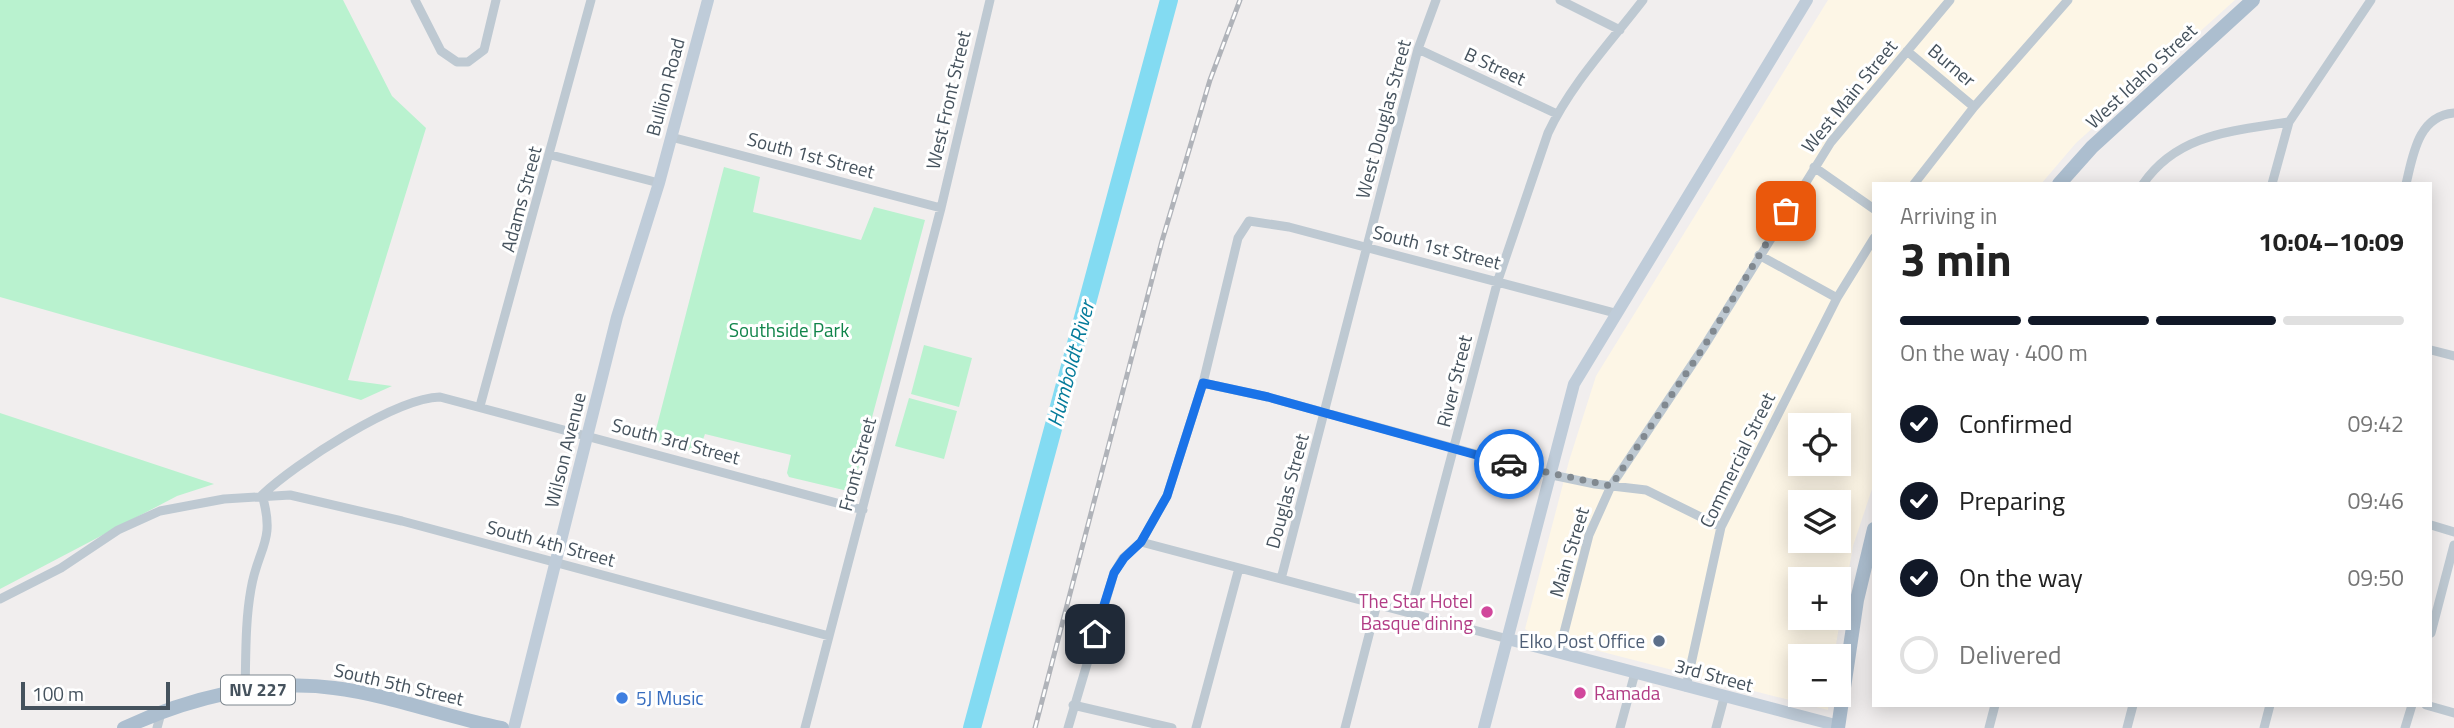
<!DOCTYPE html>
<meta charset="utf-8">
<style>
:root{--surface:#fff;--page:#f2f2f2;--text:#222;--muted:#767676;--line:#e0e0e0;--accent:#111827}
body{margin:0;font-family:"Titillium Web",sans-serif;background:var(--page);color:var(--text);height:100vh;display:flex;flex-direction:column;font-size:26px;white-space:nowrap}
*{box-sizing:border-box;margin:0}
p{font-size:23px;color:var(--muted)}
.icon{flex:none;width:38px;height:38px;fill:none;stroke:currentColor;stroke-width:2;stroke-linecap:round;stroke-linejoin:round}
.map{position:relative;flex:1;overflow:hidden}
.drawer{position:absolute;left:1872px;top:182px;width:560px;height:525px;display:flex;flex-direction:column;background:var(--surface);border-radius:0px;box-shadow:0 4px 18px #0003}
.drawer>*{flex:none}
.fabs{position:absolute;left:1788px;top:413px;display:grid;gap:14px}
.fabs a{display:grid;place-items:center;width:63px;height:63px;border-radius:0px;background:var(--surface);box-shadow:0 4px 18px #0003;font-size:35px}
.scale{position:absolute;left:21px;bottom:18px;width:149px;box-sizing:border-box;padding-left:7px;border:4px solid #45525d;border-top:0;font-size:19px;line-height:24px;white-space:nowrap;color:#45525d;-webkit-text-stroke:5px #fff;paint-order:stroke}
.pin{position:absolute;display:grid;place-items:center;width:60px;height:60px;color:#fff;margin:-30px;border-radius:14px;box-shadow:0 4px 10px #0006}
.courier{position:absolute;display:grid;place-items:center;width:70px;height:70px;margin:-35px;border:5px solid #1a73e8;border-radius:50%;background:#fff;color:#222;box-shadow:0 2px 9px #0007}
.summary em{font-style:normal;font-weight:700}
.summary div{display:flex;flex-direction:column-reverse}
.summary{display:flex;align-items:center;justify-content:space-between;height:119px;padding:0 28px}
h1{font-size:46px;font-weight:700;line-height:52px}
.bar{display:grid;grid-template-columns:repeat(4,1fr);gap:10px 7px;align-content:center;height:84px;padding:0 28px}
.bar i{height:9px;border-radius:5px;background:var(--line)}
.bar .on{background:var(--accent)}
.bar p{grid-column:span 4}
ol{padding:0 28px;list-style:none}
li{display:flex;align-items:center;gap:21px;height:77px}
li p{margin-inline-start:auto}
li .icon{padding:7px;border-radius:50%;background:var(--accent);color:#fff;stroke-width:4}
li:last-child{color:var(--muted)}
li i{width:38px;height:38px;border:4px solid var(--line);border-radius:50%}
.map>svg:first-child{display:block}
.commercial{fill:#fdf6e6;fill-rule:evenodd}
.green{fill:#b9f2cf}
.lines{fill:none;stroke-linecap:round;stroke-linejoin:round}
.river{stroke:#83dbf2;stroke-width:18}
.street{stroke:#bec9d2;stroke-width:9}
.secondary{stroke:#bfccd9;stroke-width:12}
.primary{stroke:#acbecf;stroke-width:14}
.rail-casing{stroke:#b0b3b9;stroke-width:5}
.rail{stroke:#fff;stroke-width:2.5;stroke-dasharray:8;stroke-linecap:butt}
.done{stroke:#818990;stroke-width:7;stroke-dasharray:0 12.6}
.route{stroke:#1a73e8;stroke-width:9}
.hotel-dot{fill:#d1479c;stroke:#fff;stroke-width:2.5}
.service-dot{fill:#5c6f8a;stroke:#fff;stroke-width:2.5}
.shop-dot{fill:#3f7fe0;stroke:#fff;stroke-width:2.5}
.labels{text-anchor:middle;stroke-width:6;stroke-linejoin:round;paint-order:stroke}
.shield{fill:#fff;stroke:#7d868e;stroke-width:2}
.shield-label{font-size:18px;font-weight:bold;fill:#45525d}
.street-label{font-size:19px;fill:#45525d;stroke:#fff}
.park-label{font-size:19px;fill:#10844a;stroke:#fff}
.hotel-label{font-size:19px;fill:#b23c85;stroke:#fff;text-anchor:end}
.service-label{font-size:19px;fill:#4e5e75;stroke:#fff;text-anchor:end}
.shop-label{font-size:19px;fill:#366cbe;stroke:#fff;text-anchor:start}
.water-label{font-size:21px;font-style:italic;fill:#047b9b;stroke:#fff}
</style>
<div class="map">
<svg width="2454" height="728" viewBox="0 0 2454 728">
<rect width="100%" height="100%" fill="#f1eeee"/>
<path class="commercial" d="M1828,0H2235L2076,143L2041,184H1874V483L1853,546L1834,656H1801V695H1829L1828,710L1533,634L1525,629L1569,461L1596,376ZM1801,425H1839V464H1801ZM1801,502H1839V541H1801ZM1801,579H1839V618H1801Z"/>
<path class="green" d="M0,0H343L392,96L426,128L348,380L392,386L361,400L0,297Z
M724,167L760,177L753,212L861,240L874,207L925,220L852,492L789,477L787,473L791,455L705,434L698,453L653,441Z
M924,345L972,358L959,407L911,394Z
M909,398L957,411L944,459L895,446Z
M0,413L214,484L177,496L0,589Z"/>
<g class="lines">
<path class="river" d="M972,728L1169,0"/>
<path class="street" d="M415,0L441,51L457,62H468L484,50L496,0
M1560,0L1620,30
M1418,49L1557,114
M1907,51L1974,107
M671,137L941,208
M551,155L659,183
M1814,167L1874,209
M1914,184L1974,107L2068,0
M2143,184C2178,133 2234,131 2289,122
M2272,184L2289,122L2371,0
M2406,184C2413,155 2418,116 2454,113
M1759,255L1837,298
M2431,350L2454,356
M1203,383L1268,397L1552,475L1595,484L1646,490L1721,527
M480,406L591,0
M262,495C295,464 395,398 440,397L863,510
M2431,525L2454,532
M1141,542L1508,639
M1281,579L1418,49L1436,0
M0,599L61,568L118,530L160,511L224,499L290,495L402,521L829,636
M1410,613L1498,280L1548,133C1571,84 1610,43 1643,0
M2431,633L2454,545
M1559,652L1589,535L1611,486L1705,345L1831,142L1950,0
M1686,687L1721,527L1837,298L1874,238
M245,691C246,657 245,622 251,589C258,547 276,542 262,495
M1073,705L1172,728
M2426,705L2454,713
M157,728L161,713
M805,728L941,208L990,0
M1068,728L1114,573L1123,558L1141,542L1167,496L1203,383L1238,238L1249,221L1289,227L1615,313
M1196,728L1239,568
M1345,728L1377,604
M1620,728L1635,673
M1716,728L1724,698
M1989,728L1995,705
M2127,728L2133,705
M2264,728L2270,705
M2405,728L2412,705"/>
<path class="secondary" d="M1508,639L1839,726
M514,728L617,317L659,183L708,0
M1484,728L1574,384L1807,0"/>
<path class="primary" d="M2059,184L2092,147L2253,0
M124,728C186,699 265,678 334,688C391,695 445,717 502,728
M1838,728L1857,600L1874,529"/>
<defs>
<path id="rail" d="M1035,728L1162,241L1210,80L1240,0"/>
</defs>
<use href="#rail" class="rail-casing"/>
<use href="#rail" class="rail"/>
</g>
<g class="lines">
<path class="done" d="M1509,464L1611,486L1705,345L1786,211"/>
<path class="route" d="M1095,634L1114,573L1124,558L1141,542L1167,496L1203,383L1268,397L1509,464"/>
</g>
<g class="hotel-dot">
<circle cx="1487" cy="612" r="7"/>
<circle cx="1580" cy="693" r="7"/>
</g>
<circle class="service-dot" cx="1659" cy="641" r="7"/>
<circle class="shop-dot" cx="622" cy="698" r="7"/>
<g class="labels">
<rect class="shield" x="221" y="675.5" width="74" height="29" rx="5"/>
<g class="shield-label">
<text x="258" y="696">NV 227</text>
</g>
<g class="street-label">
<text transform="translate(1952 65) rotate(40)" y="7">Burner</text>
<text transform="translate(1495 66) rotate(25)" y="7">B Street</text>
<text transform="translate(2141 76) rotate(-43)" y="7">West Idaho Street</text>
<text transform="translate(665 87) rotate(-75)" y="7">Bullion Road</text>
<text transform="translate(1849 96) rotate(-51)" y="7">West Main Street</text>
<text transform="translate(948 100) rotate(-77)" y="7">West Front Street</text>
<text transform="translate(1383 119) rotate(-75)" y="7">West Douglas Street</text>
<text transform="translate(811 155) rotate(15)" y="7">South 1st Street</text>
<text transform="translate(521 199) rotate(-75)" y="7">Adams Street</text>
<text transform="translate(1437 247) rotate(14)" y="7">South 1st Street</text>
<text transform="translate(1454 381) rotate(-76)" y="7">River Street</text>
<text transform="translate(676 441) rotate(15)" y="7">South 3rd Street</text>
<text transform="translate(565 450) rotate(-76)" y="7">Wilson Avenue</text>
<text transform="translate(1737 460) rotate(-64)" y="7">Commercial Street</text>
<text transform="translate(857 464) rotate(-75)" y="7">Front Street</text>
<text transform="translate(1287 491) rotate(-75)" y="7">Douglas Street</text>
<text transform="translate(551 543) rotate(15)" y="7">South 4th Street</text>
<text transform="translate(1569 552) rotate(-73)" y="7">Main Street</text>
<text transform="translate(1714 675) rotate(15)" y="7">3rd Street</text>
<text transform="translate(399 684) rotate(13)" y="7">South 5th Street</text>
</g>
<g class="park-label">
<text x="789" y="337">Southside Park</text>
</g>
<g class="hotel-label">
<text x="1473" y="608">The Star Hotel<tspan x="1473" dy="22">Basque dining</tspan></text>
<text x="1594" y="700" text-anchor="start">Ramada</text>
</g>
<g class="service-label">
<text x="1645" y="648">Elko Post Office</text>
</g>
<g class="shop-label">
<text x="636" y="705">5J Music</text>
</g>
<g class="water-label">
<text transform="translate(1071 364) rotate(-75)" y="7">Humboldt River</text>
</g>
</g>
</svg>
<div class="fabs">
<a><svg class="icon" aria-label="locate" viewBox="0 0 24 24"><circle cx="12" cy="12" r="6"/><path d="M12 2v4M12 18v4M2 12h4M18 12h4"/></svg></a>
<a><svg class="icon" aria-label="layers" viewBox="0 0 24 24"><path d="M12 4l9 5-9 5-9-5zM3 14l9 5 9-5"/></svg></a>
<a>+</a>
<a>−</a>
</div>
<div class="scale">100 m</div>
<div class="pin" style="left:1786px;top:211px;background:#ea580c"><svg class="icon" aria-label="bag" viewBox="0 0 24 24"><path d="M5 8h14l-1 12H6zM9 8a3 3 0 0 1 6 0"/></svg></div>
<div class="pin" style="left:1095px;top:634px;background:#1f2937"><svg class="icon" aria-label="home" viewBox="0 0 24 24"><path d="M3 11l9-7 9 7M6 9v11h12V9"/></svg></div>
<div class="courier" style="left:1509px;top:464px"><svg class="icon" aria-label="car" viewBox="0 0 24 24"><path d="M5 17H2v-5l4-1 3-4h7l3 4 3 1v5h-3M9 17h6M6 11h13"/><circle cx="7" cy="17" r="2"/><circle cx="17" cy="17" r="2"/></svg></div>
<section class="drawer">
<div class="summary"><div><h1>3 min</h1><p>Arriving in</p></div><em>10:04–10:09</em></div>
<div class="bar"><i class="on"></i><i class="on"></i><i class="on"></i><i></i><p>On the way · 400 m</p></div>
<ol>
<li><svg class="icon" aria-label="check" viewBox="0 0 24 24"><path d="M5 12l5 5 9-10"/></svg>Confirmed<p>09:42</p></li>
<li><svg class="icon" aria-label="check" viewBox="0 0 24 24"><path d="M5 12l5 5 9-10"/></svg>Preparing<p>09:46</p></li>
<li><svg class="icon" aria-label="check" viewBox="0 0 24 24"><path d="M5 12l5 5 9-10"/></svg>On the way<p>09:50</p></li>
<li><i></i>Delivered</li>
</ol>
</section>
</div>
